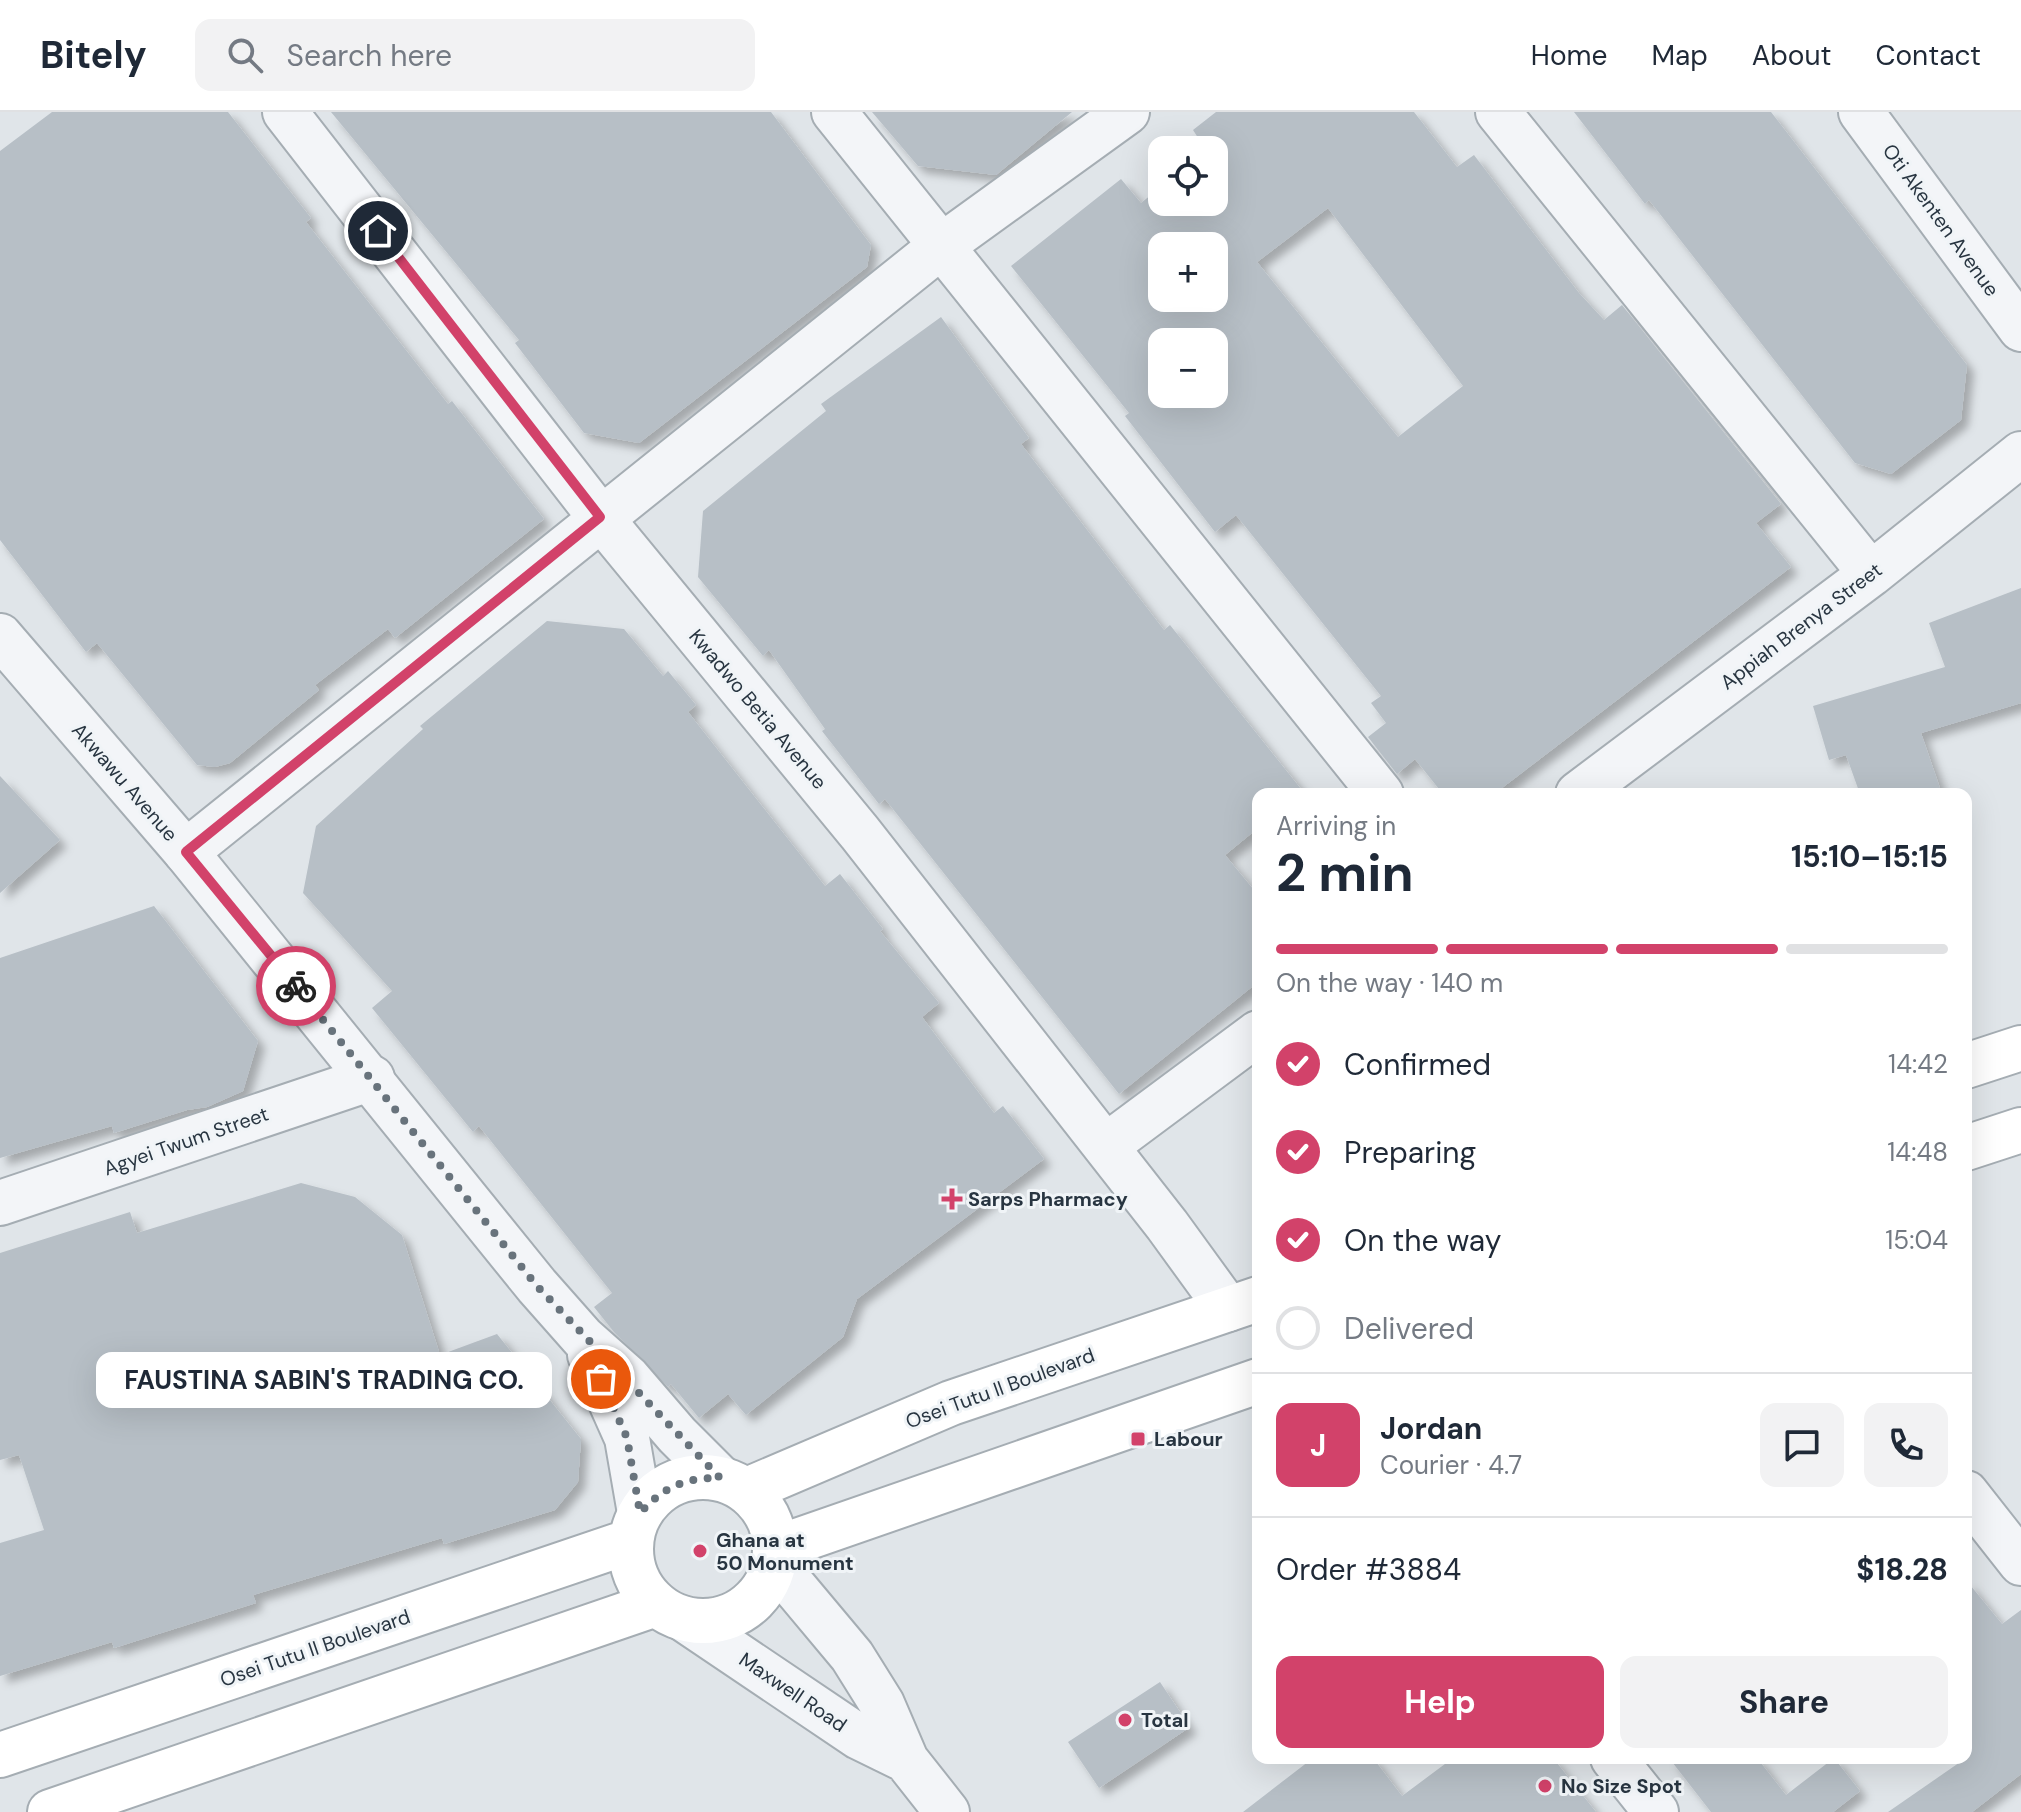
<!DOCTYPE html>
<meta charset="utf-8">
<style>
:root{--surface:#fff;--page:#f2f2f3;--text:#1f2937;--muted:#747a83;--line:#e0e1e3;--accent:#d2426a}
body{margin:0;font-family:"DM Sans",sans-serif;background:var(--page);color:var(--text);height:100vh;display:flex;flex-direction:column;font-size:30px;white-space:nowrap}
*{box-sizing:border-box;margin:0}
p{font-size:26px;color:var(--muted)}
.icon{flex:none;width:44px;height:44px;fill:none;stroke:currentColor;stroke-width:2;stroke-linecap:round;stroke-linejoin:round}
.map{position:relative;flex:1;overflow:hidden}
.sheet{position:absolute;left:1252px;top:676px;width:720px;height:976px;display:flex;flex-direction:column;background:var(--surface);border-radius:16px;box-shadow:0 8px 32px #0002}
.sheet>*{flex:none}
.tools{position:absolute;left:1148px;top:24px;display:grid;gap:16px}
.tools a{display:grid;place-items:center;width:80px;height:80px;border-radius:16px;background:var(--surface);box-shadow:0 8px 32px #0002;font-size:40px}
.pin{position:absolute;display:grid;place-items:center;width:68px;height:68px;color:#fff;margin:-34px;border:4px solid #fff;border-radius:50%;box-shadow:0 2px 8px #0007}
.courier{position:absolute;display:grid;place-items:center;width:80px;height:80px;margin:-40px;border:6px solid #d2426a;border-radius:50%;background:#fff;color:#222;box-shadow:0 2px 10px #0007}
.bubble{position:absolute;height:56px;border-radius:16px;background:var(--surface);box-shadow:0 8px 32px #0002;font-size:26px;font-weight:700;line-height:56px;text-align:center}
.overview em{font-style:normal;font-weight:700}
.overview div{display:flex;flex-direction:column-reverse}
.overview{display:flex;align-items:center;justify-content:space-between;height:136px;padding:0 24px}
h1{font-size:52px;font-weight:700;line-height:60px}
.bar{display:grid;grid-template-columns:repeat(4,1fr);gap:12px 8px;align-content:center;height:96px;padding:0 24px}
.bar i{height:10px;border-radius:6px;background:var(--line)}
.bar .current{background:var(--accent)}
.bar p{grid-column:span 4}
.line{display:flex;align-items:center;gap:20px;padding:0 24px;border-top:2px solid var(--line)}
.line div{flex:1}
.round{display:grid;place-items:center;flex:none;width:84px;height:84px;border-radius:16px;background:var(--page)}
ol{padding:0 24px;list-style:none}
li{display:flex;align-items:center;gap:24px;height:88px}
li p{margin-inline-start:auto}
li .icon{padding:8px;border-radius:50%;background:var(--accent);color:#fff;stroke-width:4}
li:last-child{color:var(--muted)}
li i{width:44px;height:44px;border:4px solid var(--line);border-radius:50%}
.cta{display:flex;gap:16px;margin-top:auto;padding:16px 24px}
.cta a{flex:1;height:92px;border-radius:16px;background:var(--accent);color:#fff;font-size:32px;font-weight:700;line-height:92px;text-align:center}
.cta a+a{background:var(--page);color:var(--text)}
header{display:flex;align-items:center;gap:48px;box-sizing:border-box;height:112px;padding:0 40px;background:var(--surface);border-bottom:2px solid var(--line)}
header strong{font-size:38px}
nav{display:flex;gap:44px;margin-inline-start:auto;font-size:28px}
.search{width:560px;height:72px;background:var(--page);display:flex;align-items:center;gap:20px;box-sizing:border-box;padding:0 28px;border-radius:16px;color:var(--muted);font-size:30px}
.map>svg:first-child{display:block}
.building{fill:#b7bfc6;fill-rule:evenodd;filter:url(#shadow)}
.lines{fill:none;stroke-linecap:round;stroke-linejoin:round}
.minor-casing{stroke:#a5adb3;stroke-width:48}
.tertiary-casing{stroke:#a5adb3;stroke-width:48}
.secondary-casing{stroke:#a5adb3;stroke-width:48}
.minor{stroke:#f3f5f8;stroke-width:44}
.tertiary{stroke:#f3f5f8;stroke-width:44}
.secondary{stroke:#fff;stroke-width:44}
.done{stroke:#68737c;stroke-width:8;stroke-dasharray:0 14.4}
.route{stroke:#d2426a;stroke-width:10}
.poi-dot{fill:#d2426a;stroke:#f0f4f7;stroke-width:3}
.labels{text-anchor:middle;stroke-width:6;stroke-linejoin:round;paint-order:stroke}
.street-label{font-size:20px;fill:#283541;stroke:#f0f4f7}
.poi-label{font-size:20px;font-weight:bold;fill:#283541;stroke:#f0f4f7;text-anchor:start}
</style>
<header>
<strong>Bitely</strong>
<div class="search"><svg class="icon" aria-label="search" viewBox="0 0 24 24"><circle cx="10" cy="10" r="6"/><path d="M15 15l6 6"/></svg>Search here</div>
<nav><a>Home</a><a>Map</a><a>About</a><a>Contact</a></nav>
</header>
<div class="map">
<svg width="2021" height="1700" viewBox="0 0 2021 1700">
<defs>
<filter id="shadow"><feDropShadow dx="7" dy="7" stdDeviation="4" flood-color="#0004"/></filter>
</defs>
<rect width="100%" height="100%" fill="#e0e5e9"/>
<path class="building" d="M52,0H228L311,106L306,110L448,292L452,289L544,407L395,526L388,517L315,573L319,578L230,651L215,655L197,653L97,531L86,540L0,428V39Z
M331,0H771L871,133L867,155L639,331L584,321L515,231L519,228Z
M872,0H1072L996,63L918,54Z
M1216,0H1414L1457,55L1474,43L1579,181L1604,208L1622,193L1781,392L1756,411L1791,455L1494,682H1443L1415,647L1397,662L1368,625L1386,611L1371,591L1381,584L1236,403L1215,420L1125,304L1129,301L1011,154L1121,67L1141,91L1162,74V90H1214V38H1206L1193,18ZM1328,96L1463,274L1398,325L1257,150ZM1162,134H1214V186H1162ZM1162,230H1214V282H1162Z
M1574,0H1771L1967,253L1961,308L1891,362L1855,351L1649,88L1645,92Z
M941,205L1029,326L1021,332L1164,518L1170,513L1305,682H1258V716L1225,743L1258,783V870L1119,982L885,687L879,692L822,619L825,617L769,538L763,544L698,465L703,399L826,299L821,292Z
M2021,476V591L1921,621L1942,682H1860L1846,643L1829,648L1813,594L1945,555L1929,511Z
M547,509L624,517L663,564L668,559L696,593L688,600L825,774L840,762L883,817L880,819L939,891L922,905L994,1001L1003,994L1044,1047L857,1187L843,1225L746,1303L728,1282L699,1306L671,1272L668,1275L614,1220L594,1195L612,1181L479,1014L473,1020L372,896L392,879L303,781L316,714L423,617L420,614Z
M0,664L60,728L0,781Z
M154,794L258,929L243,979L207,995L187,998L114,1021L112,1014L0,1046V846Z
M301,1071L355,1085L402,1123L440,1243L497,1222L581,1327L578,1370L555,1398L444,1432L442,1426L253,1483L256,1491L114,1536L112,1530L0,1564V1431L44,1418L19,1343L0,1348V1141L130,1100L137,1121Z
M1966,1468L2002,1512L2021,1498V1662L1972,1700H1888L1966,1646Z
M1160,1570L1190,1615L1099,1676L1068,1630Z
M1313,1646H1373L1402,1684L1453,1646H1553L1596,1700H1243Z
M1669,1646H1757L1786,1683L1834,1646L1860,1679L1833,1700H1711Z"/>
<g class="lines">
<defs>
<path id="minor" d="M285,0L600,405L860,721L1167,1113L1228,1197
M834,0L1381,682
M1498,0L1871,462
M1861,0L2021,217
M1578,682L1871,462L2021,342
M186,740L940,135L1127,0
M1106,1034L1258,921
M0,1091L372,966
M1966,1381L2021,1451
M1613,1646L1656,1700"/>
<path id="tertiary" d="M0,524L186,740L537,1174L583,1226L628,1266L677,1323L720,1366
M590,1243L627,1326L640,1401
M775,1452L852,1544L882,1592L906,1648L947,1700
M684,1507L859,1625L906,1648"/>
<path id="secondary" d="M1966,954L2021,936
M1966,1036L2021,1018
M631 1437a72 72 0 1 1 144 0a72 72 0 1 1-144 0Z
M747,1378L951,1291L1258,1187
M777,1436L1258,1269
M0,1643L631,1429
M50,1700L656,1492"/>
</defs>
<use href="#minor" class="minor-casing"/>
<use href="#tertiary" class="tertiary-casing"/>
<use href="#secondary" class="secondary-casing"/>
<use href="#minor" class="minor"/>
<use href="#tertiary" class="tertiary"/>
<use href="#secondary" class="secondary"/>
</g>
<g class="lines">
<path class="done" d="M296,874L537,1174L720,1366C684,1366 665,1374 640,1401L627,1326L601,1267"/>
<path class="route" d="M296,874L186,740L600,405L378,119"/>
</g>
<g class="poi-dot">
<path d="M948 1075h8v8h8v8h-8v8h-8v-8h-8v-8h8z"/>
<rect x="1130" y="1319" width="16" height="16" rx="4"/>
<circle cx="700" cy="1439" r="8"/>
<circle cx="1125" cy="1608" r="8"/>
<circle cx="1545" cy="1674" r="8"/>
</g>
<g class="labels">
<g class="street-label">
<text transform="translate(1941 108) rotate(54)" y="7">Oti Akenten Avenue</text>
<text transform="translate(1801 514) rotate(-37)" y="7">Appiah Brenya Street</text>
<text transform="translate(758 597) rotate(50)" y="7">Kwadwo Betia Avenue</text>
<text transform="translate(125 670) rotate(49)" y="7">Akwawu Avenue</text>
<text transform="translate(186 1029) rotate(-19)" y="7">Agyei Twum Street</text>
<text transform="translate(1000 1276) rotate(-20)" y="7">Osei Tutu II Boulevard</text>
<text transform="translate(315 1536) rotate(-19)" y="7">Osei Tutu II Boulevard</text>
<text transform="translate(793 1580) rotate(34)" y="7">Maxwell Road</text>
</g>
<g class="poi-label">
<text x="968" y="1094">Sarps Pharmacy</text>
<text x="1154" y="1334">Labour</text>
<text x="716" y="1435">Ghana at<tspan x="716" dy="23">50 Monument</tspan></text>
<text x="1141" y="1615">Total</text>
<text x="1561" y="1681">No Size Spot</text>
</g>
</g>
</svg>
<div class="tools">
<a><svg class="icon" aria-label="locate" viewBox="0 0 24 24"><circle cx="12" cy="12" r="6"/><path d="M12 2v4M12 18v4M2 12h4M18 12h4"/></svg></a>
<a>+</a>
<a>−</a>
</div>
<div class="pin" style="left:601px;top:1267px;background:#ea580c"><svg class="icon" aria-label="bag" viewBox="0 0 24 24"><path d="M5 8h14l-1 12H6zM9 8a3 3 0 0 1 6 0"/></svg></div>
<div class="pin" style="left:378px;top:119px;background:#1f2937"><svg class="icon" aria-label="home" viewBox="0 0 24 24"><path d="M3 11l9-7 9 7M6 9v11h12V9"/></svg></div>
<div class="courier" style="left:296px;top:874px"><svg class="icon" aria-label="bike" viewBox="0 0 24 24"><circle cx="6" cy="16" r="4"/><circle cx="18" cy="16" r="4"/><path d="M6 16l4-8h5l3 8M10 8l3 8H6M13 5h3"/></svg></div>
<div class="bubble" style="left:96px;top:1240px;width:456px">FAUSTINA SABIN'S TRADING CO.</div>
<section class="sheet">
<div class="overview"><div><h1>2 min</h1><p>Arriving in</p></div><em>15:10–15:15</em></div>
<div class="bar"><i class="current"></i><i class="current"></i><i class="current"></i><i></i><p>On the way · 140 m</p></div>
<ol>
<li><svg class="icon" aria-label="check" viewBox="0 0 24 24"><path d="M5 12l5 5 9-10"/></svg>Confirmed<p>14:42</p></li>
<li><svg class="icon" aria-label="check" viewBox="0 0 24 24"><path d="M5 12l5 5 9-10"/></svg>Preparing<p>14:48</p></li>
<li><svg class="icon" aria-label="check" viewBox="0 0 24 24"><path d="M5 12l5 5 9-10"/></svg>On the way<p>15:04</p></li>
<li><i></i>Delivered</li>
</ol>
<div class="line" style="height:144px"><b class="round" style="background:var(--accent);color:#fff">J</b><div><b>Jordan</b><p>Courier · 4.7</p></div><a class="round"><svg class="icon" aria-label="chat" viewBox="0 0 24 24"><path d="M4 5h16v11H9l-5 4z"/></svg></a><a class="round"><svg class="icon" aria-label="phone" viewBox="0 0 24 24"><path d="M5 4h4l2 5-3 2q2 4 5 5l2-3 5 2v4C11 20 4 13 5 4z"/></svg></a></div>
<div class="line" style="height:104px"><div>Order #3884</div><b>$18.28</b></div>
<div class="cta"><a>Help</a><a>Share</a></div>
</section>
</div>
